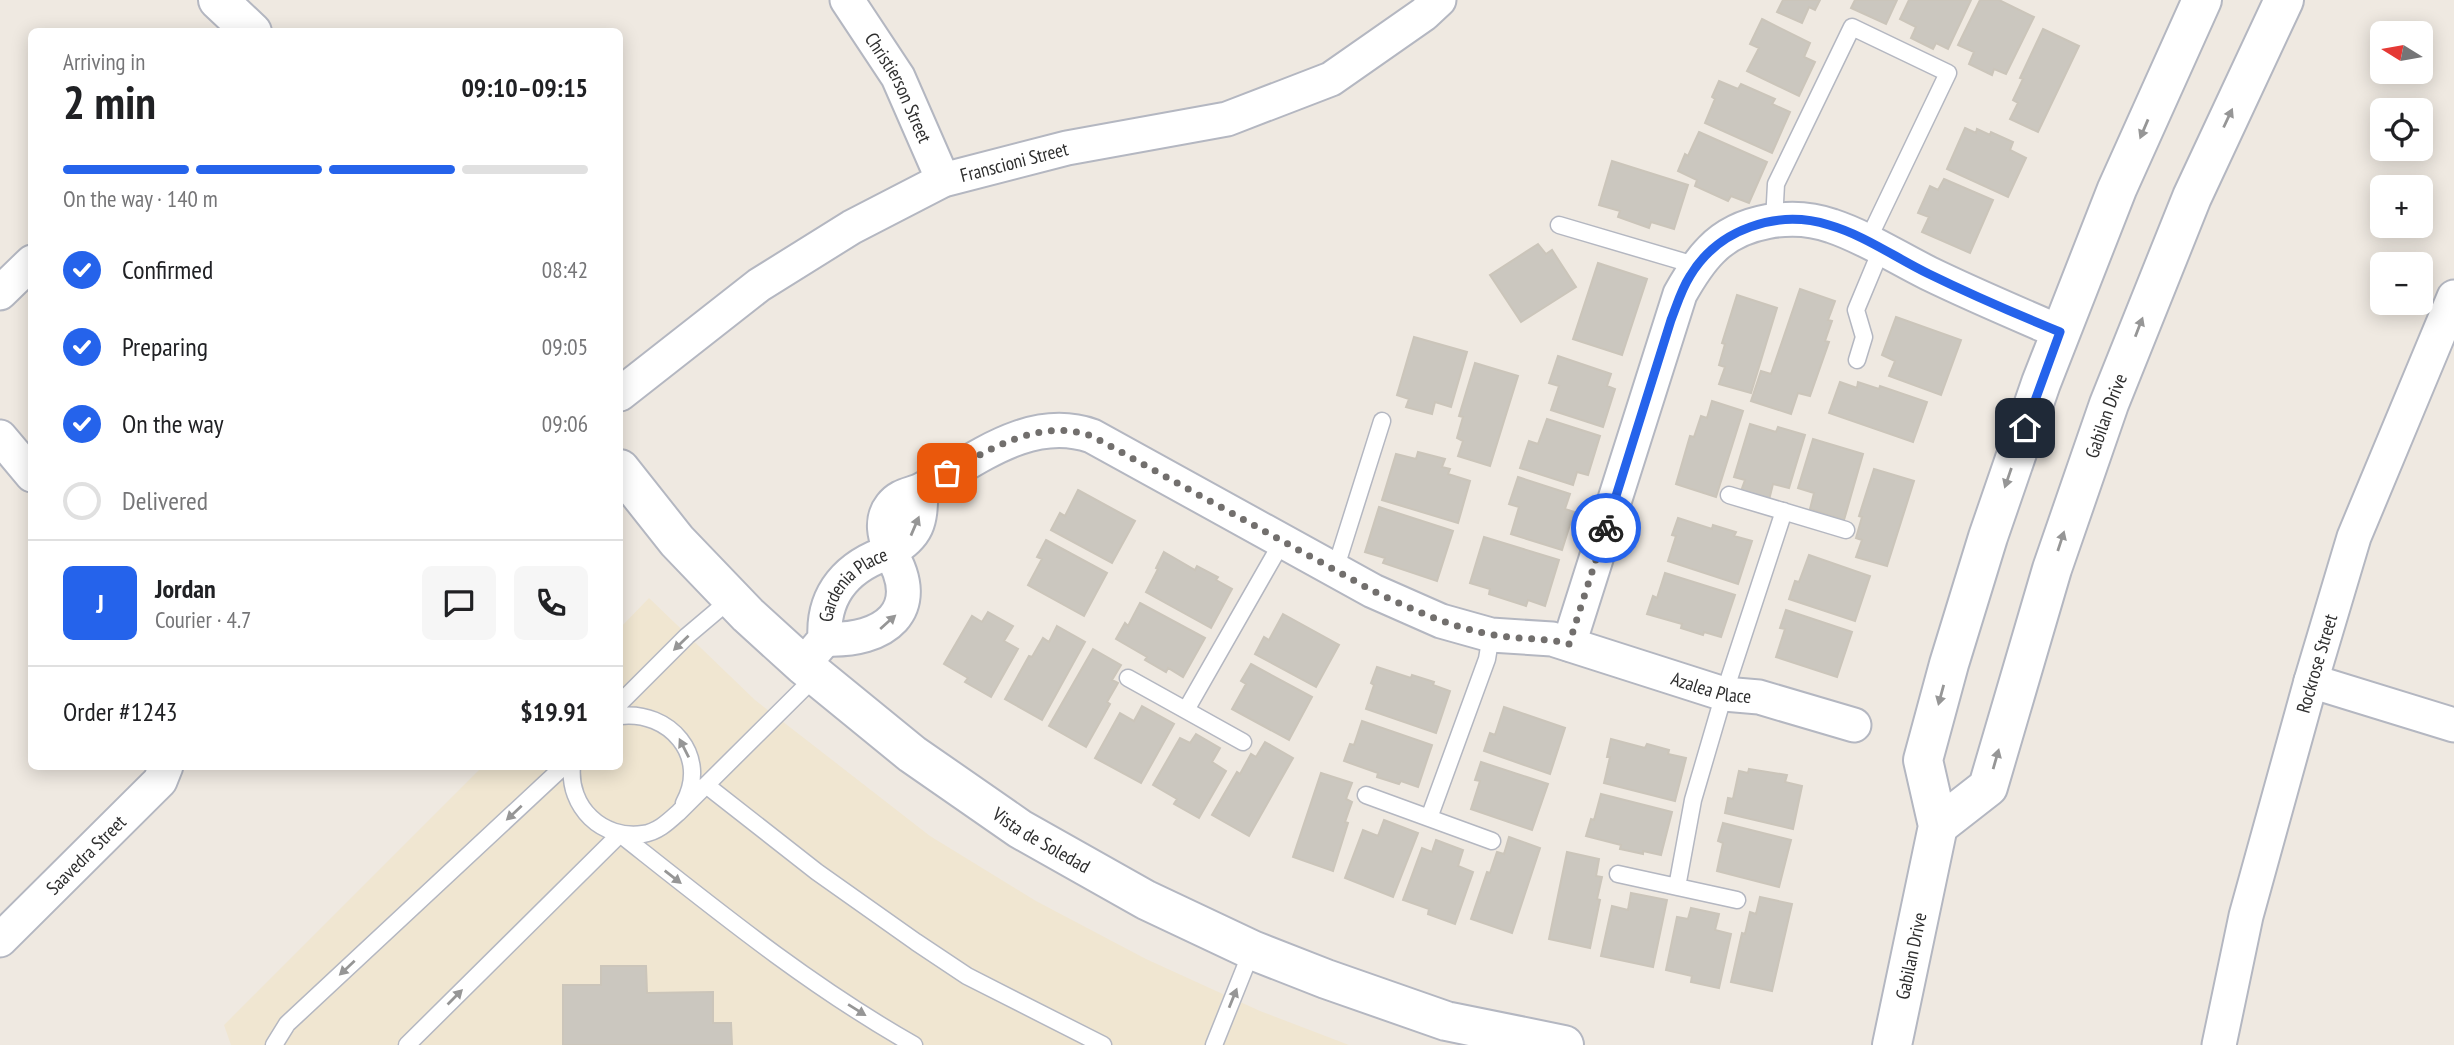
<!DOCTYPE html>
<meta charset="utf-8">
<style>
:root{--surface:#fff;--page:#f6f6f6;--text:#202124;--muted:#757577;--line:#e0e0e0;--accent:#2563eb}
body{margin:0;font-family:"PT Sans Narrow",sans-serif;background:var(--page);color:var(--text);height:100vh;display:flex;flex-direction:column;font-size:26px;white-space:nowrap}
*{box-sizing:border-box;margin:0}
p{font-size:23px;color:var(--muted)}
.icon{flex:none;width:38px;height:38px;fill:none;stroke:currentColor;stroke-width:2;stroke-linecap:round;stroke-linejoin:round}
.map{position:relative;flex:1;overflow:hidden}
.sheet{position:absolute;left:28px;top:28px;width:595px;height:742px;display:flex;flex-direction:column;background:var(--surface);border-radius:10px;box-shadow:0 4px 18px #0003}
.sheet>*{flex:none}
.needle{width:46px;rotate:281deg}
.tools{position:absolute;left:2370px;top:21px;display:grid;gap:14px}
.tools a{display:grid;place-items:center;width:63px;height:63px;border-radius:10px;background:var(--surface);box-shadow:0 4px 18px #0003;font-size:35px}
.pin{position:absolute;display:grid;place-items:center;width:60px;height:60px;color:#fff;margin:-30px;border-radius:14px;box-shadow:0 4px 10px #0006}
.courier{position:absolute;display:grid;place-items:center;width:70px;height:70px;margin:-35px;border:5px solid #2563eb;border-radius:50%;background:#fff;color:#222;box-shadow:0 2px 9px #0007}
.summary em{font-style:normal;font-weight:700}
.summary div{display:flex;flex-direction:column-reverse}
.summary{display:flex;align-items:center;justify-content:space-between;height:119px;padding:0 35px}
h1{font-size:46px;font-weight:700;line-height:52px}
.bar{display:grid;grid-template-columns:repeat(4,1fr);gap:10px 7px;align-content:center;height:84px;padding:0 35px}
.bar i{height:9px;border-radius:5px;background:var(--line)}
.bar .on{background:var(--accent)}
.bar p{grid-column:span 4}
.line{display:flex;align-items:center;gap:18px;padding:0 35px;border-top:2px solid var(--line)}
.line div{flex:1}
.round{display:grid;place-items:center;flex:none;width:74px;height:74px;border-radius:10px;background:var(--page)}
ol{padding:0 35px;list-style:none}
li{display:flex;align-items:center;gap:21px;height:77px}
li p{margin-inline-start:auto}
li .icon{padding:7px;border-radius:50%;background:var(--accent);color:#fff;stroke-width:4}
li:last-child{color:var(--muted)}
li i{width:38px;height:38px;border:4px solid var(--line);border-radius:50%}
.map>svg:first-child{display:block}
.education{fill:#f0e6d1}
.building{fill:#cbc7bf;stroke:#cbc5ba;stroke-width:2}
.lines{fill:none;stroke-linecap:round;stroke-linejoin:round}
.lane-casing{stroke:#b4b7c1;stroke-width:19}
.street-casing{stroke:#b4b7c1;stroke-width:37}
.secondary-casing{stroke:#b4b7c1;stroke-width:42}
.lane{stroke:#fff;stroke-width:16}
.street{stroke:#fff;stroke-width:33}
.secondary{stroke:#fff;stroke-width:38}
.oneway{fill:#969696}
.done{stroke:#726f6d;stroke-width:7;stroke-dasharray:0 12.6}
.route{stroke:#2563eb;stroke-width:9}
.labels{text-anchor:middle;stroke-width:7;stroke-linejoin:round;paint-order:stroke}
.street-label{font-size:19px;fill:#2e2e2e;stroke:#fff}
</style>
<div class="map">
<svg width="2454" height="1045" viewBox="0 0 2454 1045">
<rect width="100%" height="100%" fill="#efe9e1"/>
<path class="education" d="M649,598L755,700L930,836L1036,901L1146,959L1260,1011L1349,1045H231L224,1025L482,767L620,766V628Z"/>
<path class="building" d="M1783,0H1820L1815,10L1809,7L1802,23L1777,12Z
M1855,0H1897L1886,24L1851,8Z
M1909,0H1971L1948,49L1936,43L1933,49L1911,38L1916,27L1900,19Z
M1980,0H1999L2034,17L2006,74L1994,69L1992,75L1969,64L1974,52L1958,45Z
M1762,19L1810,43L1804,57L1815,62L1799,96L1747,71L1759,48L1750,44Z
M2043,29L2079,46L2038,132L2010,119L2018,103L2013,100L2023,79L2020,78Z
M1719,81L1738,89L1741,84L1775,99L1772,104L1790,112L1772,153L1705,123L1715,99L1712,97Z
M1965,128L1976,133L1977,129L1990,135L1991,132L2013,142L2010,150L2026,158L2008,197L1947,169Z
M1699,132L1767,162L1749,203L1731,196L1728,201L1695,186L1697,180L1678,171L1685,154L1688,156Z
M1612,161L1688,185L1674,229L1651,222L1649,228L1618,217L1620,211L1599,205Z
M1944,179L1993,200L1970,253L1922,232L1929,217L1918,213L1930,186L1938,190Z
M1538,244L1546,254L1552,250L1576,287L1521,322L1490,275Z
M1598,263L1647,279L1622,355L1573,339Z
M1800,289L1835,301L1828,320L1832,321L1825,341L1829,342L1810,396L1798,393L1791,414L1751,401L1761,371L1771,374Z
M1737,295L1777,308L1751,393L1719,384L1725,367L1719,365L1725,344L1722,343Z
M1896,317L1961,340L1941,395L1889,376L1895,361L1882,355Z
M1414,337L1467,352L1451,407L1435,402L1432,414L1406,407L1409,399L1397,395Z
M1558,356L1611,374L1607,386L1615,389L1603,427L1551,410L1559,386L1549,383Z
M1475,363L1518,376L1490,466L1458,456L1463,441L1457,438L1463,417L1459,416Z
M1840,382L1857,388L1858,382L1879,389L1880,386L1927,402L1913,442L1829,413Z
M1712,401L1743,411L1716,497L1676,484L1690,436L1694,437L1701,416L1707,418Z
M1547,419L1600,436L1588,475L1577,472L1573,485L1520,468L1529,441L1538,444Z
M1750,424L1776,432L1778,427L1805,435L1789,488L1773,484L1769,500L1741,491L1745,480L1734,477Z
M1813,439L1863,454L1844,520L1810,509L1814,493L1798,488Z
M1418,452L1445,459L1442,467L1450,469L1448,474L1470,481L1458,523L1382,500L1396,454L1416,459Z
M1874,469L1914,481L1887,566L1856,557L1862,540L1856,538L1862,517L1859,516Z
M1518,477L1570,494L1565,509L1574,512L1562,550L1511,534L1519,507L1509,504Z
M1078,490L1135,521L1112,563L1051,530L1060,513L1065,516Z
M1379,507L1453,531L1437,581L1383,563L1385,558L1365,552Z
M1678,518L1712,529L1713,525L1736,532L1734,536L1752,541L1738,584L1668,561L1676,536L1672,535Z
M1484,537L1559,560L1545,606L1528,600L1526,606L1489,594L1490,589L1470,583Z
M1046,540L1107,573L1084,616L1028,585L1042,559L1037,557Z
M1164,552L1195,570L1197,566L1218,577L1216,580L1232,589L1211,628L1146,592L1158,569L1156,568Z
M1809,555L1870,576L1855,621L1789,599L1795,581L1799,582Z
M1665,573L1735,595L1721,637L1704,632L1703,635L1681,628L1682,624L1647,614L1653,596L1657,598Z
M1140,603L1205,638L1183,677L1168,668L1166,672L1145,660L1147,657L1116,639L1125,623L1128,626Z
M1786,610L1852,632L1837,677L1776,657L1785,629L1780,628Z
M988,612L1013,626L1004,641L1018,649L991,697L965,682L968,678L944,664L972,616L982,622Z
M1283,614L1339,645L1316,687L1255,654L1264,637L1269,640Z
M1057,626L1085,642L1042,720L1005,699L1029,656L1032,657L1043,638L1049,642Z
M1093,649L1121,665L1112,680L1118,683L1107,702L1110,704L1086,747L1049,726Z
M1251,664L1312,697L1289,740L1232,709L1246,684L1241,681Z
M1377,667L1411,678L1412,675L1434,682L1433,685L1450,691L1436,733L1366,709L1374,685L1371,683Z
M1142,706L1174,724L1141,783L1095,758L1120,713L1134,721Z
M1504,707L1565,728L1550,774L1484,751L1490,733L1495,735Z
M1362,721L1432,745L1418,787L1401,781L1399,784L1377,777L1378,773L1344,761L1350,744L1354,745Z
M1196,734L1220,748L1212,762L1226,771L1199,818L1174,804L1177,799L1153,785L1180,738L1190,743Z
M1611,739L1645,748L1647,744L1669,750L1668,754L1686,758L1675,801L1604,783L1610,757H1607Z
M1265,742L1293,758L1249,836L1212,815L1237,772L1240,774L1251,754L1256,757Z
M1481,762L1548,784L1532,830L1471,809L1480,781L1475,780Z
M1749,769L1787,775L1785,782L1802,786L1793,829L1725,813L1728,798L1733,799L1739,771L1748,773Z
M1321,773L1352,783L1346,799L1352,802L1345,822L1348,823L1333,871L1293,857Z
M1601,794L1672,812L1661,855L1643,851V854L1620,849L1621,845L1586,836L1591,819L1594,820Z
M1384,820L1418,833L1393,897L1345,878L1363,830L1378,836Z
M1723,823L1791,840L1779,887L1717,871L1723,843L1718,841Z
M1509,837L1540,848L1512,933L1471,919L1487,872L1490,873L1497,852L1504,854Z
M1436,840L1463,850L1458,866L1473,872L1455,924L1428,914L1429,909L1403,900L1422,848L1432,852Z
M1567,852L1599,859L1596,876L1602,877L1597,899L1600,900L1590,948L1549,939Z
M1631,893L1667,900L1653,967L1601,956L1612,906L1628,910Z
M1760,897L1792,904L1772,991L1731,982L1742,933L1745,934L1750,912L1756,914Z
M1691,908L1719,914L1715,930L1731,934L1719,988L1691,982L1692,976L1666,970L1677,917L1688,919Z
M601,966H646L647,993L713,992V1023H731L732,1045H563V985H601Z"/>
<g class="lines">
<defs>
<path id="lane" d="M1774,221L1776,184L1852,27L1948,73L1867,242
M1559,225L1698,266
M1857,360L1864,337L1856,310L1881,250
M1729,495L1846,530
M1335,570L1382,421
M1128,678L1243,742
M620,703L687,636L732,598
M1186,710L1282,542
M620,716C669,710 710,756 684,803
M572,766C568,807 602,840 643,834C658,832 669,821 679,812L816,676
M706,785L817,872L916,942L967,976L1103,1045
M1366,795L1492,841
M1429,818L1487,659L1491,635
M1618,874L1737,900
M1677,887L1693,800L1724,694L1784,511
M274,1045L287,1024L564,766
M407,1045L620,834C715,909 808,985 914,1045
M1214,1045L1252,950"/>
<g id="street">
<path id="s1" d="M847,0L898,77L943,180"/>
<path d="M0,293L32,262"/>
<path id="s2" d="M620,394L759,285L852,227L943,180L1067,148L1227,119L1331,79L1424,14L1439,0"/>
<path d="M0,437L32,475"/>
<path d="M825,639C884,642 926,611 890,552C919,533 920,524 921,491"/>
<path d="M1569,644L1680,294C1689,278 1698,263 1711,250C1740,220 1793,212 1832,226C1865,237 1896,257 1928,273C1971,294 2016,313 2060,332"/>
<path id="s3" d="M803,665L825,639C822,593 849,565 890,552C885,536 880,520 891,506C900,494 912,495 923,489C974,461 1030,414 1092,436L1373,591L1441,621L1491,635L1552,639L1724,694L1759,697L1854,725"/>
<path d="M2311,681L2454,725"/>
<path id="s4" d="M0,940L160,781L166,766"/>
<path id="s5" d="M2219,1045L2246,916L2311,681L2354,537L2454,297"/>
</g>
<g id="secondary">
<path d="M218,0L252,32"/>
<path id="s6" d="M620,469L677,541L748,615L803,665L912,754L1020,829L1146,900L1252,950L1326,979L1446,1021L1564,1045"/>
<path id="s7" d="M1938,826L1988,787L2052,569L2109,404L2192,197L2284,0"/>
<path id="s8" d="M1892,1045L1938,826L1923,760L1949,664L1988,537L2041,383L2117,189L2202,0"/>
</g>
</defs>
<use href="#lane" class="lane-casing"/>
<use href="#street" class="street-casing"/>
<use href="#secondary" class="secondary-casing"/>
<use href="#lane" class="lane"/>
<use href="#street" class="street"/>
<use href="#secondary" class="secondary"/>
</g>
<defs><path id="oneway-solid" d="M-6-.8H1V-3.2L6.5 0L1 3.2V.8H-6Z" transform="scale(1.75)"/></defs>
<g class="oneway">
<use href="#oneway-solid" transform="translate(2228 118) rotate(-65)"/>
<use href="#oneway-solid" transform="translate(2144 129) rotate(113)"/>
<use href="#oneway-solid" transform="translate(2139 327) rotate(-69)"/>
<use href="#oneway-solid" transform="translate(2008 478) rotate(109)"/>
<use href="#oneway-solid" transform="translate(915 526) rotate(-67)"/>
<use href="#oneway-solid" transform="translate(2061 541) rotate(-72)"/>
<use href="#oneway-solid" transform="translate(888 622) rotate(-42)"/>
<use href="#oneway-solid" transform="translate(681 643) rotate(136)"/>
<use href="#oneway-solid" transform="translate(1941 695) rotate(105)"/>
<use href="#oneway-solid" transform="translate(684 748) rotate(-117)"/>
<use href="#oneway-solid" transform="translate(1996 759) rotate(-74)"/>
<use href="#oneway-solid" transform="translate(514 813) rotate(137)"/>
<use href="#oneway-solid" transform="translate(673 877) rotate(38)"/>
<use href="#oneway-solid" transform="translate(347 968) rotate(137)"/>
<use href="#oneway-solid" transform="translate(455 997) rotate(-45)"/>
<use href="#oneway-solid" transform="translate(1233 998) rotate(-68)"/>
<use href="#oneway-solid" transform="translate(857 1010) rotate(32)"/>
</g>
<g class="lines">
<path class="done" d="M947,473C991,448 1041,418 1092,436L1373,591C1411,609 1448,626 1489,634C1516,640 1543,637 1569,644L1606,528"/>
<path class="route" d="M1606,528L1671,320C1677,305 1681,290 1690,276C1718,229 1777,209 1829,225C1864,235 1896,258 1929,274C1972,295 2016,314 2060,332L2025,428"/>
</g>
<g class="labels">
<g class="street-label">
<text dy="7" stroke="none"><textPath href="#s1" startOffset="102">Christierson Street</textPath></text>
<text dy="7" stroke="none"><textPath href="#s2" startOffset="462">Franscioni Street</textPath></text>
<text dy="7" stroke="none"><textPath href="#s7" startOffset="453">Gabilan Drive</textPath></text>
<text dy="7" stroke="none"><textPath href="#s3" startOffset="100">Gardenia Place</textPath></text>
<text dy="7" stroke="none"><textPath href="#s5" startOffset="394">Rockrose Street</textPath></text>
<text dy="7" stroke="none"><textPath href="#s3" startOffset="1096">Azalea Place</textPath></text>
<text dy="7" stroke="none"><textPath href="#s6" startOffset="565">Vista de Soledad</textPath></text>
<text dy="7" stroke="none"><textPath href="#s4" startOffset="121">Saavedra Street</textPath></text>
<text dy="7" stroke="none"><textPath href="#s8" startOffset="91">Gabilan Drive</textPath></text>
</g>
</g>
</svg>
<div class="tools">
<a><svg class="needle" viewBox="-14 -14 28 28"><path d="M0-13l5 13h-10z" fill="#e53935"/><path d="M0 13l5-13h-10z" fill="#757577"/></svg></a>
<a><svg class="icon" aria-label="locate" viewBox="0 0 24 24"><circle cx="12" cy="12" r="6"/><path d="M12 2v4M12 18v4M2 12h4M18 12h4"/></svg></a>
<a>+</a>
<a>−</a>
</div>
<div class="pin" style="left:947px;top:473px;background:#ea580c"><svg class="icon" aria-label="bag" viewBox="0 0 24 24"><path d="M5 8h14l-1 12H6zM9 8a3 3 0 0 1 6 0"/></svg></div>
<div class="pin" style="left:2025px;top:428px;background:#1f2937"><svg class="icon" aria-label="home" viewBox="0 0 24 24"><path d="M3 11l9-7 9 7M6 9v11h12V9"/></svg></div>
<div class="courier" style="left:1606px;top:528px"><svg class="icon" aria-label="bike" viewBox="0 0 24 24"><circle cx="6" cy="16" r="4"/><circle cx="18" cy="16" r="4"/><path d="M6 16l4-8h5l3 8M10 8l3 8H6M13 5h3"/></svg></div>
<section class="sheet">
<div class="summary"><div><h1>2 min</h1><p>Arriving in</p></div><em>09:10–09:15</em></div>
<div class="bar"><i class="on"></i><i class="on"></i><i class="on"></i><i></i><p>On the way · 140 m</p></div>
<ol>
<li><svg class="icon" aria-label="check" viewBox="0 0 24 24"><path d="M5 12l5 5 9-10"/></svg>Confirmed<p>08:42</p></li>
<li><svg class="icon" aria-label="check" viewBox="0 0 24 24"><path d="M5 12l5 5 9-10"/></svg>Preparing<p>09:05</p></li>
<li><svg class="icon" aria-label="check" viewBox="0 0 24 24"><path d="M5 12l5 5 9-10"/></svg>On the way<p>09:06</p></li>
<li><i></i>Delivered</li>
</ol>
<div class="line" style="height:126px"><b class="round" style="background:var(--accent);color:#fff">J</b><div><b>Jordan</b><p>Courier · 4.7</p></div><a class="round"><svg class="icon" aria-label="chat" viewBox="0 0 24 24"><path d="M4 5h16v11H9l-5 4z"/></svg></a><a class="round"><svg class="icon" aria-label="phone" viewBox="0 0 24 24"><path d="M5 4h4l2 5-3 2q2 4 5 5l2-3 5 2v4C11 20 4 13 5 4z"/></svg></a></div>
<div class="line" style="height:91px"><div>Order #1243</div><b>$19.91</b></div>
</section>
</div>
